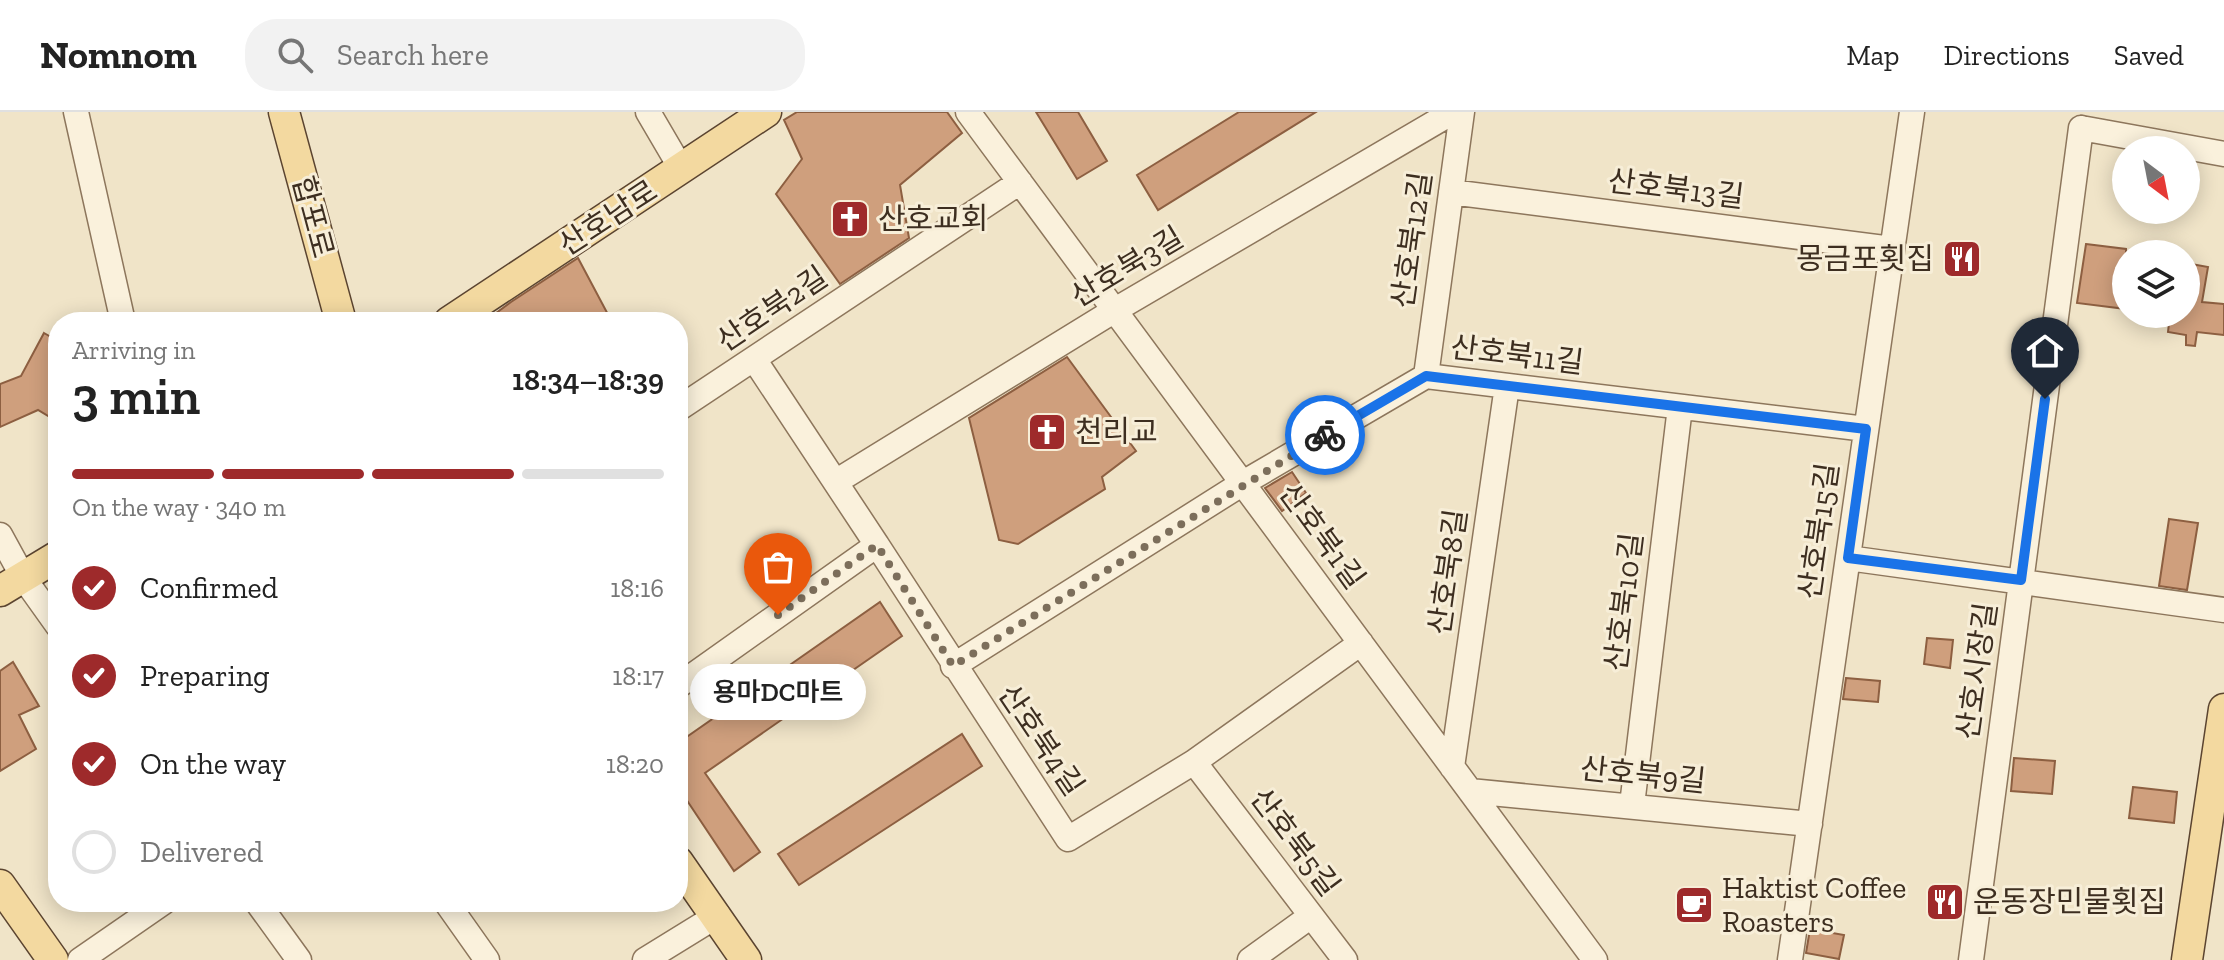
<!DOCTYPE html>
<meta charset="utf-8">
<style>
:root{--surface:#fff;--page:#f2f2f2;--text:#222;--muted:#767676;--line:#e0e0e0;--accent:#9e2a2b}
body{margin:0;font-family:"Zilla Slab","Noto Sans KR",serif;background:var(--page);color:var(--text);height:100vh;display:flex;flex-direction:column;font-size:30px;white-space:nowrap}
*{box-sizing:border-box;margin:0}
p{font-size:26px;color:var(--muted)}
.icon{flex:none;width:44px;height:44px;fill:none;stroke:currentColor;stroke-width:2;stroke-linecap:round;stroke-linejoin:round}
.map{position:relative;flex:1;overflow:hidden}
.sheet{position:absolute;left:48px;top:200px;width:640px;height:600px;display:flex;flex-direction:column;background:var(--surface);border-radius:32px;box-shadow:0 4px 20px #0003}
.sheet>*{flex:none}
.needle{width:52px;rotate:148deg}
.fabs{position:absolute;left:2112px;top:24px;display:grid;gap:16px}
.fabs a{display:grid;place-items:center;width:88px;height:88px;border-radius:50%;background:var(--surface);box-shadow:0 4px 20px #0003;font-size:40px}
.pin{position:absolute;display:grid;place-items:center;width:68px;height:68px;color:#fff;margin:-82px -34px;border-radius:50% 50% 50% 0;rotate:-45deg;box-shadow:0 0 8px #0007}
.pin .icon{rotate:45deg}
.courier{position:absolute;display:grid;place-items:center;width:80px;height:80px;margin:-40px;border:6px solid #1a73e8;border-radius:50%;background:#fff;color:#222;box-shadow:0 2px 10px #0007}
.bubble{position:absolute;height:56px;border-radius:28px;background:var(--surface);box-shadow:0 4px 20px #0003;font-size:26px;font-weight:600;line-height:56px;text-align:center}
.head em{font-style:normal;font-weight:600}
.head div{display:flex;flex-direction:column-reverse}
.head{display:flex;align-items:center;justify-content:space-between;height:136px;padding:0 24px}
h1{font-size:52px;font-weight:600;line-height:60px}
.bar{display:grid;grid-template-columns:repeat(4,1fr);gap:12px 8px;align-content:center;height:96px;padding:0 24px}
.bar i{height:10px;border-radius:6px;background:var(--line)}
.bar .on{background:var(--accent)}
.bar p{grid-column:span 4}
ol{padding:0 24px;list-style:none}
li{display:flex;align-items:center;gap:24px;height:88px}
li p{margin-inline-start:auto}
li .icon{padding:8px;border-radius:50%;background:var(--accent);color:#fff;stroke-width:4}
li:last-child{color:var(--muted)}
li i{width:44px;height:44px;border:4px solid var(--line);border-radius:50%}
header{display:flex;align-items:center;gap:48px;box-sizing:border-box;height:112px;padding:0 40px;background:var(--surface);border-bottom:2px solid var(--line)}
header strong{font-size:38px}
nav{display:flex;gap:44px;margin-inline-start:auto;font-size:28px}
.search{width:560px;height:72px;background:var(--page);display:flex;align-items:center;gap:20px;box-sizing:border-box;padding:0 28px;border-radius:32px;color:var(--muted);font-size:30px}
.map>svg:first-child{display:block}
.building{fill:#cf9f7d;stroke:#8d5f41;stroke-width:2}
.lines{fill:none;stroke-linecap:round;stroke-linejoin:round}
.minor-casing{stroke:#8d765c;stroke-width:27}
.major-casing{stroke:#5b4430;stroke-width:33}
.minor{stroke:#faf1dc;stroke-width:24}
.major{stroke:#f3d9a0;stroke-width:30}
.done{stroke:#7c6e5b;stroke-width:8;stroke-dasharray:0 14.4}
.route{stroke:#1a73e8;stroke-width:10}
.labels{text-anchor:middle;stroke-width:6;stroke-linejoin:round;paint-order:stroke}
.street-label{font-size:30px;fill:#3d2e20;stroke:#f7eed8}
.poi-label{font-size:30px;fill:#3d2e20;stroke:#f7eed8;text-anchor:start}
</style>
<header>
<strong>Nomnom</strong>
<div class="search"><svg class="icon" aria-label="search" viewBox="0 0 24 24"><circle cx="10" cy="10" r="6"/><path d="M15 15l6 6"/></svg>Search here</div>
<nav><a>Map</a><a>Directions</a><a>Saved</a></nav>
</header>
<div class="map">
<svg width="2224" height="848" viewBox="0 0 2224 848">
<rect width="100%" height="100%" fill="#f0e4c8"/>
<path class="building" d="M797,0H947L962,21L900,73L909,126L840,172L776,82L802,47L784,8Z
M1036,0H1078L1107,49L1077,67Z
M1239,0H1316L1158,98L1137,63Z
M2086,132L2126,137V197L2077,191Z
M578,146L612,210H484L511,190Z
M2186,151L2208,155L2202,190L2224,192V223L2197,220L2195,234L2186,233V223L2168,220L2170,202H2186Z
M44,221L58,229V310L38,298L0,315V272L21,264Z
M1067,245L1136,339L1102,365L1105,377L1018,432L999,428L969,306Z
M1292,360L1306,381L1282,399L1265,376Z
M2169,407L2198,411L2187,478L2159,474Z
M880,490L902,524L705,661L760,740L734,759L678,675V631Z
M1927,526L1953,528L1950,556L1924,552Z
M13,550L39,594L19,603L36,637L0,659V559Z
M1846,566L1880,569L1878,590L1843,587Z
M962,622L982,654L799,773L778,742Z
M2014,646L2055,649L2052,682L2011,679Z
M2133,675L2177,680L2174,711L2129,706Z
M1810,817L1844,823L1839,847L1806,841Z"/>
<g class="lines">
<defs>
<path id="minor" d="M76,0L123,210
M648,0L682,58
M968,0L1595,848
M2081,16L2224,42
M1451,80L1892,137
M754,247L877,433
M1426,264L1462,0
M678,297L1020,70
M837,369L1115,198L1453,0
M0,423L23,465L58,514
M1848,446L2224,498
M953,554L1243,371L1426,264L1866,317
M678,574L877,433L1068,727L1194,650L1361,531
M1194,650L1345,848
M1452,655L1507,274
M1470,679L1810,712
M1632,693L1680,295
M257,790L299,848
M446,790L487,848
M80,848L164,790
M645,848L718,803
M1250,848L1311,804
M1790,848L1912,0
M1971,848L2081,16"/>
<path id="major" d="M284,0L341,210
M449,210L766,0
M0,479L58,444
M678,750L746,848
M0,773L53,848
M2187,848L2224,597"/>
</defs>
<use href="#minor" class="minor-casing"/>
<use href="#major" class="major-casing"/>
<use href="#minor" class="minor"/>
<use href="#major" class="major"/>
</g>
<g class="lines">
<path class="done" d="M778,503L877,433L953,554L1325,323"/>
<path class="route" d="M1325,323L1426,264L1866,317L1848,446L2021,468L2045,287"/>
</g>
<defs>
<symbol id="church-square" viewBox="-11 -11 22 22"><rect x="-9" y="-9" width="18" height="18" rx="4" fill="#9e2a2b" stroke="#f7eed8"/><path d="M-1.2-6h2.4v3.5h3.3v2.4h-3.3V6h-2.4V-.1h-3.3v-2.4h3.3Z" fill="#fff"/></symbol>
<symbol id="restaurant-square" viewBox="-11 -11 22 22"><rect x="-9" y="-9" width="18" height="18" rx="4" fill="#9e2a2b" stroke="#f7eed8"/><path d="M-5-6h1v4h1v-4h1v4h1v-4h1v5L-1.5 .5V6h-2V.5L-5-1ZM5-6V6H3V1.5H1.5Q1.5-4 5-6Z" fill="#fff"/></symbol>
<symbol id="cafe-square" viewBox="-11 -11 22 22"><rect x="-9" y="-9" width="18" height="18" rx="4" fill="#9e2a2b" stroke="#f7eed8"/><path d="M-5.5-4.5H6V0H3Q3 3.5 0 3.5H-2.5Q-5.5 3.5-5.5 0ZM3-3.2v2h1.7v-2ZM-6 4.5H4V6H-6Z" fill="#fff"/></symbol>
</defs>
<g fill-rule="evenodd">
<use href="#church-square" x="828" y="85" width="44" height="44"/>
<use href="#restaurant-square" x="1940" y="125" width="44" height="44"/>
<use href="#church-square" x="1025" y="298" width="44" height="44"/>
<use href="#restaurant-square" x="1923" y="768" width="44" height="44"/>
<use href="#cafe-square" x="1672" y="771" width="44" height="44"/>
</g>
<g class="labels">
<g class="street-label">
<text transform="translate(1676 77) rotate(7)" y="10">산호북13길</text>
<text transform="translate(313 105) rotate(75)" y="10">합포로</text>
<text transform="translate(608 106) rotate(-33)" y="10">산호남로</text>
<text transform="translate(1412 128) rotate(-82)" y="10">산호북12길</text>
<text transform="translate(1127 155) rotate(-31)" y="10">산호북3길</text>
<text transform="translate(772 197) rotate(-34)" y="10">산호북2길</text>
<text transform="translate(1517 243) rotate(7)" y="10">산호북11길</text>
<text transform="translate(1819 419) rotate(-82)" y="10">산호북15길</text>
<text transform="translate(1322 424) rotate(54)" y="10">산호북1길</text>
<text transform="translate(1448 460) rotate(-82)" y="10">산호북8길</text>
<text transform="translate(1624 490) rotate(-83)" y="10">산호북10길</text>
<text transform="translate(1977 559) rotate(-82)" y="10">산호시장길</text>
<text transform="translate(1041 628) rotate(56)" y="10">산호북4길</text>
<text transform="translate(1643 663) rotate(6)" y="10">산호북9길</text>
<text transform="translate(1295 730) rotate(53)" y="10">산호북5길</text>
</g>
<g class="poi-label">
<text x="878" y="117">산호교회</text>
<text x="1934" y="157" text-anchor="end">몽금포횟집</text>
<text x="1075" y="330">천리교</text>
<text x="1722" y="786">Haktist Coffee<tspan x="1722" dy="34">Roasters</tspan></text>
<text x="1973" y="800">운동장민물횟집</text>
</g>
</g>
</svg>
<div class="fabs">
<a><svg class="needle" viewBox="-14 -14 28 28"><path d="M0-13l5 13h-10z" fill="#e53935"/><path d="M0 13l5-13h-10z" fill="#767676"/></svg></a>
<a><svg class="icon" aria-label="layers" viewBox="0 0 24 24"><path d="M12 4l9 5-9 5-9-5zM3 14l9 5 9-5"/></svg></a>
</div>
<div class="pin" style="left:778px;top:503px;background:#ea580c"><svg class="icon" aria-label="bag" viewBox="0 0 24 24"><path d="M5 8h14l-1 12H6zM9 8a3 3 0 0 1 6 0"/></svg></div>
<div class="pin" style="left:2045px;top:287px;background:#1f2937"><svg class="icon" aria-label="home" viewBox="0 0 24 24"><path d="M3 11l9-7 9 7M6 9v11h12V9"/></svg></div>
<div class="courier" style="left:1325px;top:323px"><svg class="icon" aria-label="bike" viewBox="0 0 24 24"><circle cx="6" cy="16" r="4"/><circle cx="18" cy="16" r="4"/><path d="M6 16l4-8h5l3 8M10 8l3 8H6M13 5h3"/></svg></div>
<div class="bubble" style="left:690px;top:552px;width:176px">용마DC마트</div>
<section class="sheet">
<div class="head"><div><h1>3 min</h1><p>Arriving in</p></div><em>18:34–18:39</em></div>
<div class="bar"><i class="on"></i><i class="on"></i><i class="on"></i><i></i><p>On the way · 340 m</p></div>
<ol>
<li><svg class="icon" aria-label="check" viewBox="0 0 24 24"><path d="M5 12l5 5 9-10"/></svg>Confirmed<p>18:16</p></li>
<li><svg class="icon" aria-label="check" viewBox="0 0 24 24"><path d="M5 12l5 5 9-10"/></svg>Preparing<p>18:17</p></li>
<li><svg class="icon" aria-label="check" viewBox="0 0 24 24"><path d="M5 12l5 5 9-10"/></svg>On the way<p>18:20</p></li>
<li><i></i>Delivered</li>
</ol>
</section>
</div>
